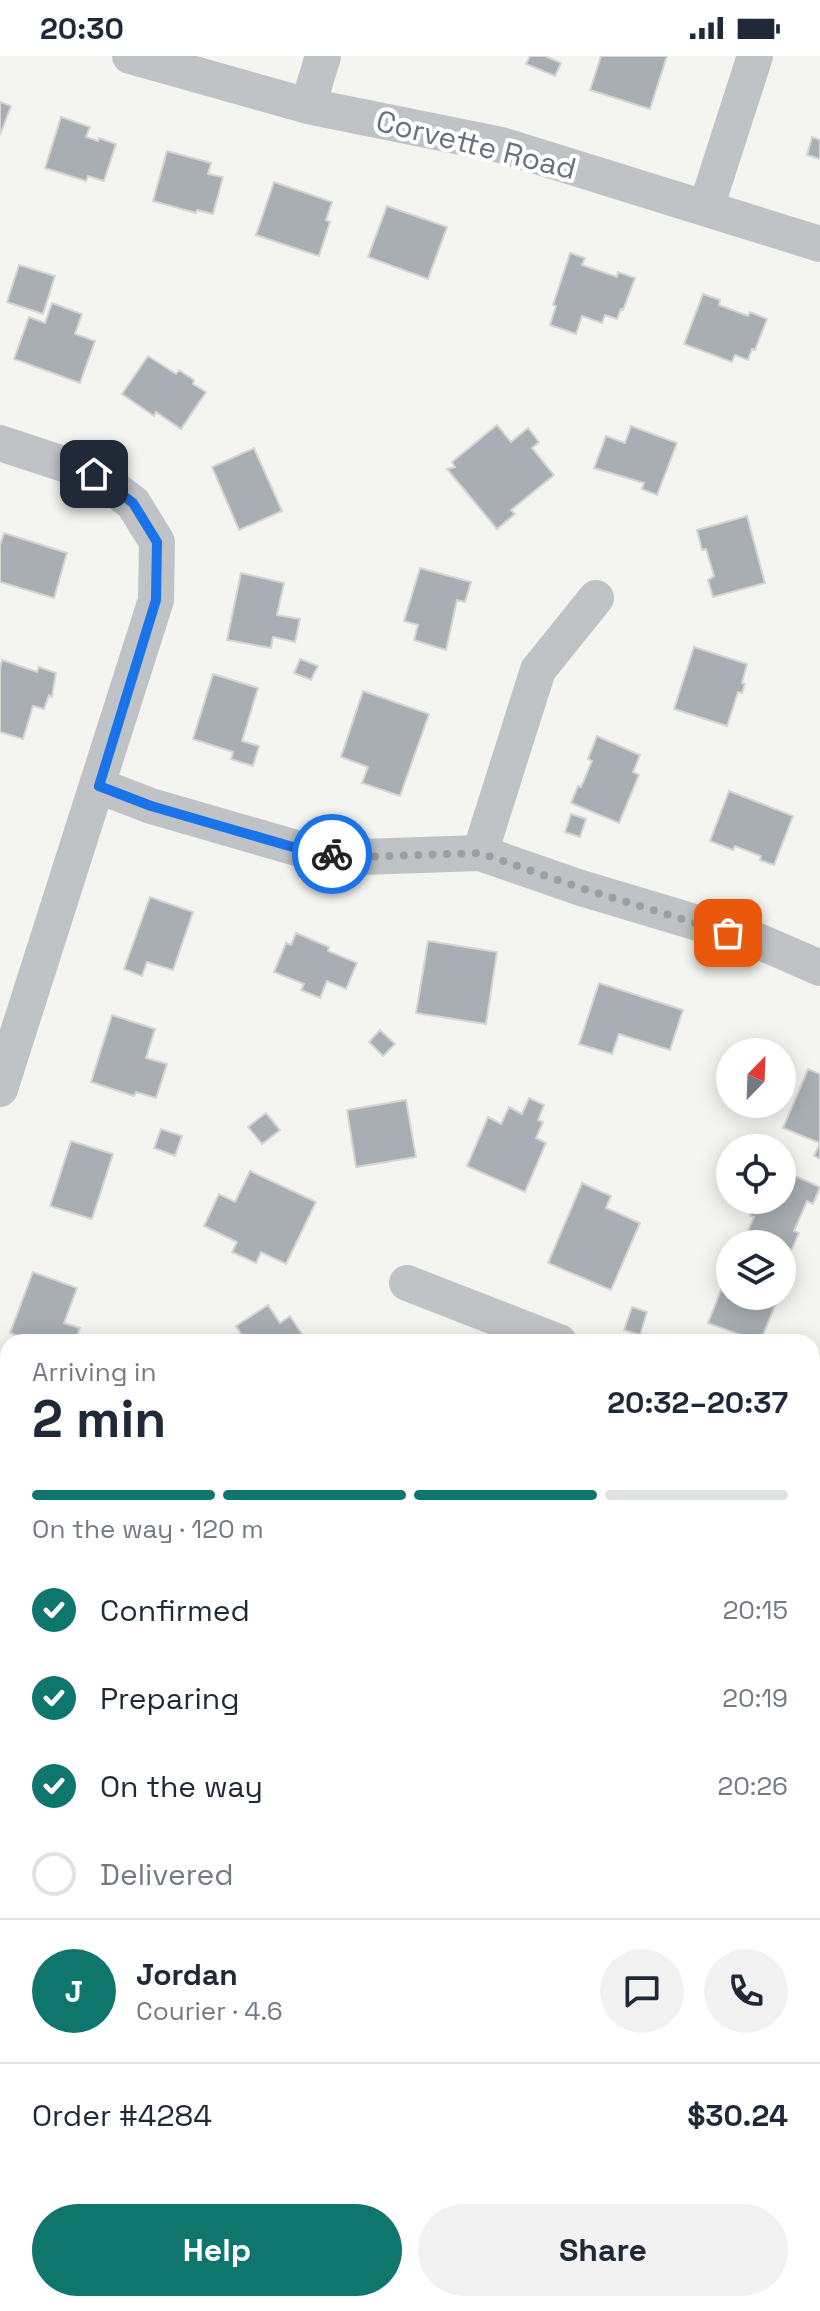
<!DOCTYPE html>
<meta charset="utf-8">
<style>
:root{--surface:#fff;--page:#f2f2f3;--text:#1f2937;--muted:#747a83;--line:#e0e1e3;--accent:#0f766e}
body{margin:0;font-family:"Space Grotesk",sans-serif;background:var(--page);color:var(--text);height:100vh;display:flex;flex-direction:column;font-size:30px;white-space:nowrap}
*{box-sizing:border-box;margin:0}
p{font-size:26px;color:var(--muted)}
.icon{flex:none;width:44px;height:44px;fill:none;stroke:currentColor;stroke-width:2;stroke-linecap:round;stroke-linejoin:round}
.map{position:relative;flex:1;overflow:hidden}
.side{position:absolute;left:0px;top:1278px;width:820px;height:978px;display:flex;flex-direction:column;background:var(--surface);border-radius:24px 24px 0 0;box-shadow:0 4px 20px #0003}
.side>*{flex:none}
.needle{width:52px;rotate:23deg}
.tools{position:absolute;left:716px;top:982px;display:grid;gap:16px}
.tools a{display:grid;place-items:center;width:80px;height:80px;border-radius:50%;background:var(--surface);box-shadow:0 4px 20px #0003;font-size:40px}
.pin{position:absolute;display:grid;place-items:center;width:68px;height:68px;color:#fff;margin:-34px;border-radius:16px;box-shadow:0 4px 12px #0006}
.courier{position:absolute;display:grid;place-items:center;width:80px;height:80px;margin:-40px;border:6px solid #1a73e8;border-radius:50%;background:#fff;color:#222;box-shadow:0 2px 10px #0007}
.head em{font-style:normal;font-weight:800}
.head div{display:flex;flex-direction:column-reverse}
.head{display:flex;align-items:center;justify-content:space-between;height:136px;padding:0 32px}
h1{font-size:52px;font-weight:800;line-height:60px}
.bar{display:grid;grid-template-columns:repeat(4,1fr);gap:12px 8px;align-content:center;height:96px;padding:0 32px}
.bar i{height:10px;border-radius:6px;background:var(--line)}
.bar .on{background:var(--accent)}
.bar p{grid-column:span 4}
.line{display:flex;align-items:center;gap:20px;padding:0 32px;border-top:2px solid var(--line)}
.line div{flex:1}
.round{display:grid;place-items:center;flex:none;width:84px;height:84px;border-radius:42px;background:var(--page)}
ol{padding:0 32px;list-style:none}
li{display:flex;align-items:center;gap:24px;height:88px}
li p{margin-inline-start:auto}
li .icon{padding:8px;border-radius:50%;background:var(--accent);color:#fff;stroke-width:4}
li:last-child{color:var(--muted)}
li i{width:44px;height:44px;border:4px solid var(--line);border-radius:50%}
.primary-button{display:flex;gap:16px;margin-top:auto;padding:16px 32px}
.primary-button a{flex:1;height:92px;border-radius:48px;background:var(--accent);color:#fff;font-size:32px;font-weight:800;line-height:92px;text-align:center}
.primary-button a+a{background:var(--page);color:var(--text)}
.status{display:flex;justify-content:space-between;align-items:center;height:56px;padding:0 40px;background:var(--surface);direction:ltr}
.status svg{height:22px;fill:currentColor}
.map>svg:first-child{display:block}
.green{fill:#d5dbd2}
.building{fill:#a8aeb3;stroke:#d5d6d4;stroke-width:2}
.lines{fill:none;stroke-linecap:round;stroke-linejoin:round}
.street{stroke:#c0c3c6;stroke-width:36}
.done{stroke:#98a0a7;stroke-width:8;stroke-dasharray:0 14.4}
.route{stroke:#1a73e8;stroke-width:10}
.labels{text-anchor:middle;stroke-width:8;stroke-linejoin:round;paint-order:stroke}
.street-label{font-size:30px;fill:#66727f;stroke:#fff}
</style>
<div class="status"><b>20:30</b><svg viewBox="0 0 49 12"><path d="M0 12V9h3v3zM5 12V6h3v6zM10 12V3h3v9zM15 12V0h3v12zM26 1h20v11H26zM47 4h2v5h-2z"/></svg></div>
<div class="map">
<svg width="820" height="2255" viewBox="0 0 820 2255">
<rect width="100%" height="100%" fill="#f4f4f1"/>
<path class="green" d="M8,1677V2248H812V1925L820,1927V2255H0V1702Z
M812,1688L820,1690V1922L812,1920Z"/>
<path class="building" d="M530,0H545L561,7L555,20L526,8Z
M601,0H667L650,53L590,34Z
M0,46L11,50L0,79Z
M61,61L90,71L86,81L98,85L99,82L116,88L104,125L88,120L86,125L45,112Z
M812,81L820,84V103L807,99Z
M167,95L211,107L208,118L223,121L213,158L197,154L196,157L153,145Z
M274,126L332,146L326,164L330,166L319,200L256,179Z
M387,150L447,171L428,223L368,201Z
M570,197L585,202L582,209L617,221L618,216L635,222L623,254L621,253L617,263L605,259L602,267L582,260L576,278L550,269L556,250L553,249Z
M19,209L55,220L43,258L7,246Z
M703,238L720,244L719,249L748,260L750,256L767,263L755,294L752,293L748,304L735,299L732,306L684,288Z
M52,247L82,258L75,278L95,285L80,327L14,303L29,261L45,267Z
M148,300L176,318L179,314L194,324L193,328L206,336L181,373L156,356L154,360L122,338Z
M497,369L511,386L528,372L539,386L532,392L554,419L511,454L515,458L497,473L447,413L455,411L452,406Z
M631,370L677,387L657,439L642,433L644,427L594,412L606,380L625,387Z
M254,392L282,455L239,474L212,411Z
M747,460L765,527L713,541L708,524L714,520L706,493L702,494L697,474Z
M4,477L67,497L54,542L0,526V489Z
M420,512L471,526L465,546L457,544L446,594L414,584L418,569L404,565Z
M241,517L284,527L277,559L300,563L295,586L273,581L271,592L227,584Z
M694,591L747,608L742,627L745,628L742,637L738,636L727,670L674,653Z
M300,603L318,610L311,624L294,617Z
M2,604L37,616L39,611L56,617L52,641L49,639L44,653L33,650L23,683L0,676V612Z
M213,618L258,632L242,685L259,690L253,710L231,703L233,696L193,683Z
M363,635L429,658L400,740L362,727L368,711L341,701Z
M597,680L640,699L633,716L639,719L619,767L571,747L578,730L581,731L592,705L588,703Z
M729,735L793,760L774,809L760,804L761,800L735,790L733,794L710,785Z
M571,758L586,763L580,781L565,776Z
M150,841L193,856L173,914L147,906L142,920L124,913Z
M296,877L329,891L328,895L357,907L346,933L327,925L320,942L301,934L304,928L274,916L286,887L291,889Z
M428,885L497,896L486,968L416,957Z
M599,927L683,954L670,994L619,978L612,998L579,988Z
M112,959L155,973L146,1002L167,1008L156,1042L136,1036L134,1040L91,1026Z
M380,974L395,988L383,1000L369,986Z
M808,1013L820,1018V1103L814,1100L820,1087L783,1072Z
M529,1042L544,1049L538,1064L543,1066L536,1082L546,1087L525,1136L467,1110L488,1061L501,1068L509,1051L522,1058Z
M406,1044L416,1101L356,1111L347,1054Z
M266,1057L280,1074L262,1088L248,1071Z
M161,1073L182,1080L175,1100L154,1092Z
M71,1085L113,1098L92,1163L50,1150Z
M782,1114L820,1131L813,1148L807,1145L794,1175L799,1177L791,1195L782,1192V1188H773L747,1177L754,1161L750,1160L757,1144H782Z
M250,1115L316,1146L286,1208L261,1196L256,1207L232,1196L237,1186L204,1170L219,1138L235,1146Z
M582,1127L611,1140L606,1152L640,1167L611,1234L548,1207Z
M730,1211V1240H779L760,1286L708,1267Z
M33,1216L77,1232L64,1267L80,1272L75,1286H36L10,1277Z
M268,1249L280,1267L290,1260L307,1286H246L236,1270Z
M632,1251L647,1256L640,1279L624,1274Z
M0,1336L8,1338V1436L0,1433Z
M813,1595L820,1598V1692L812,1688Z"/>
<g class="lines">
<path class="street" d="M130,0L308,50L501,89L820,188
M308,50L323,0
M706,152L755,0
M0,387L94,418L133,447L157,486L156,544L0,1033
M99,730L151,750L310,796L362,801L480,797L581,832L758,885L820,912
M480,797L538,614L596,542
M407,1227L559,1286
M812,1334L820,1314"/>
</g>
<g class="lines">
<path class="done" d="M332,798L362,801L480,797L581,832L728,877"/>
<path class="route" d="M94,418L133,447L157,486L156,544L99,730L151,750L310,796L332,798"/>
</g>
<g class="labels">
<g class="street-label">
<text transform="translate(476 89) rotate(14)" y="10">Corvette Road</text>
</g>
</g>
</svg>
<div class="tools">
<a><svg class="needle" viewBox="-14 -14 28 28"><path d="M0-13l5 13h-10z" fill="#e53935"/><path d="M0 13l5-13h-10z" fill="#747a83"/></svg></a>
<a><svg class="icon" aria-label="locate" viewBox="0 0 24 24"><circle cx="12" cy="12" r="6"/><path d="M12 2v4M12 18v4M2 12h4M18 12h4"/></svg></a>
<a><svg class="icon" aria-label="layers" viewBox="0 0 24 24"><path d="M12 4l9 5-9 5-9-5zM3 14l9 5 9-5"/></svg></a>
</div>
<div class="pin" style="left:728px;top:877px;background:#ea580c"><svg class="icon" aria-label="bag" viewBox="0 0 24 24"><path d="M5 8h14l-1 12H6zM9 8a3 3 0 0 1 6 0"/></svg></div>
<div class="pin" style="left:94px;top:418px;background:#1f2937"><svg class="icon" aria-label="home" viewBox="0 0 24 24"><path d="M3 11l9-7 9 7M6 9v11h12V9"/></svg></div>
<div class="courier" style="left:332px;top:798px"><svg class="icon" aria-label="bike" viewBox="0 0 24 24"><circle cx="6" cy="16" r="4"/><circle cx="18" cy="16" r="4"/><path d="M6 16l4-8h5l3 8M10 8l3 8H6M13 5h3"/></svg></div>
<section class="side">
<div class="head"><div><h1>2 min</h1><p>Arriving in</p></div><em>20:32–20:37</em></div>
<div class="bar"><i class="on"></i><i class="on"></i><i class="on"></i><i></i><p>On the way · 120 m</p></div>
<ol>
<li><svg class="icon" aria-label="check" viewBox="0 0 24 24"><path d="M5 12l5 5 9-10"/></svg>Confirmed<p>20:15</p></li>
<li><svg class="icon" aria-label="check" viewBox="0 0 24 24"><path d="M5 12l5 5 9-10"/></svg>Preparing<p>20:19</p></li>
<li><svg class="icon" aria-label="check" viewBox="0 0 24 24"><path d="M5 12l5 5 9-10"/></svg>On the way<p>20:26</p></li>
<li><i></i>Delivered</li>
</ol>
<div class="line" style="height:144px"><b class="round" style="background:var(--accent);color:#fff">J</b><div><b>Jordan</b><p>Courier · 4.6</p></div><a class="round"><svg class="icon" aria-label="chat" viewBox="0 0 24 24"><path d="M4 5h16v11H9l-5 4z"/></svg></a><a class="round"><svg class="icon" aria-label="phone" viewBox="0 0 24 24"><path d="M5 4h4l2 5-3 2q2 4 5 5l2-3 5 2v4C11 20 4 13 5 4z"/></svg></a></div>
<div class="line" style="height:104px"><div>Order #4284</div><b>$30.24</b></div>
<div class="primary-button"><a>Help</a><a>Share</a></div>
</section>
</div>
